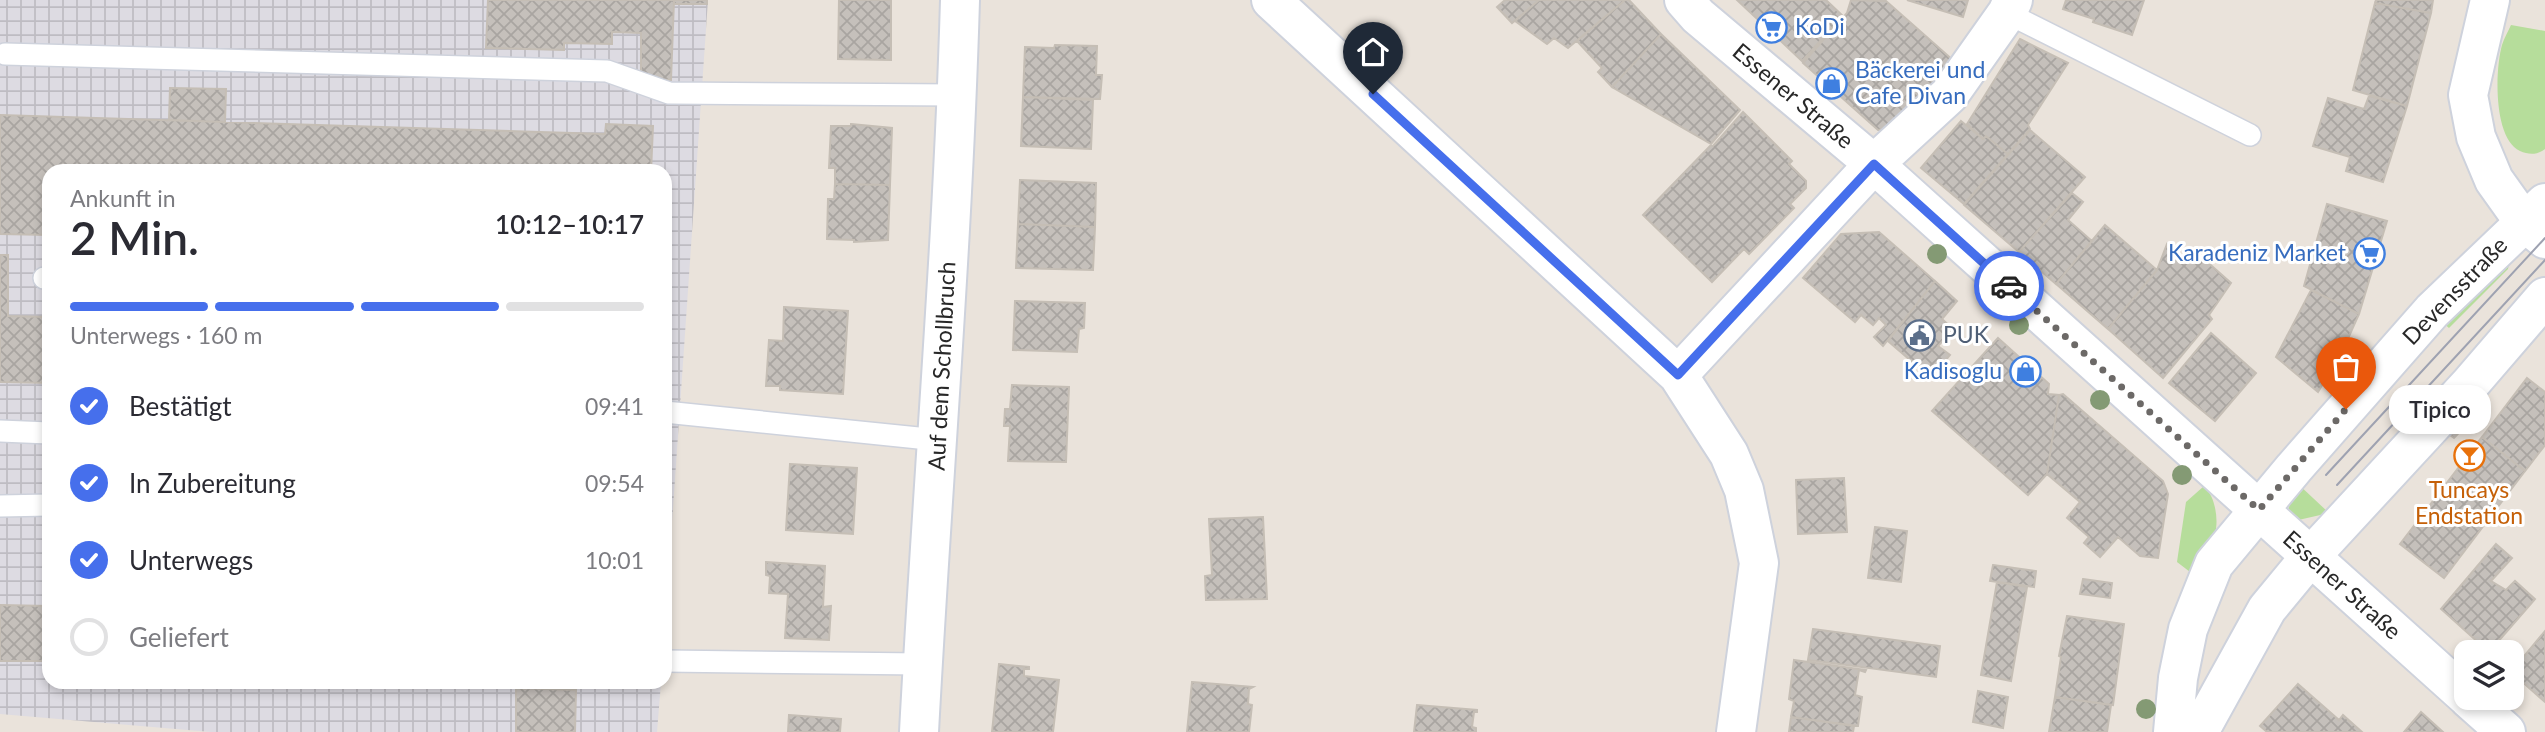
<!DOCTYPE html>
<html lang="de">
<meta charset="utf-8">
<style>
:root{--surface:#fff;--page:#f2f2f3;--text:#2b2b33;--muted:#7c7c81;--line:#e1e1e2;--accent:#466fec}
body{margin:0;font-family:Lato,sans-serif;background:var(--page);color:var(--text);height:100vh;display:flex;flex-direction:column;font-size:26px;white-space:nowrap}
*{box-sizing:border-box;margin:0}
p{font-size:23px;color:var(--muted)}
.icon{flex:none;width:38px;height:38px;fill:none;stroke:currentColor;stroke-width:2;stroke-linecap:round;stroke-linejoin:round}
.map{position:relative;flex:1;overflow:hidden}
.sheet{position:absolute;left:42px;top:164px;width:630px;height:525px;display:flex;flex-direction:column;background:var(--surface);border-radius:21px;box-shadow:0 4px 10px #0003}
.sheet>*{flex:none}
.controls{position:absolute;left:2454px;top:640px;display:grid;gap:14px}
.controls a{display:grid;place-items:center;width:70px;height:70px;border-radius:14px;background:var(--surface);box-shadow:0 4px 10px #0003;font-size:35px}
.pin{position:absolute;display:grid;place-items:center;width:60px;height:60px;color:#fff;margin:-72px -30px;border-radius:50% 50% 50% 0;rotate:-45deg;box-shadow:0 0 7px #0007}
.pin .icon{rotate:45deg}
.courier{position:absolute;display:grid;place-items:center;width:70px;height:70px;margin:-35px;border:5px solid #466fec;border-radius:50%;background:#fff;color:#222;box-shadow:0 2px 9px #0007}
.bubble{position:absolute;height:49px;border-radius:21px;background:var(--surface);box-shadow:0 4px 10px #0003;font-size:23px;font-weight:600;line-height:49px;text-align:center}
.head em{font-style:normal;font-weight:600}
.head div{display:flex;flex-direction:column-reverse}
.head{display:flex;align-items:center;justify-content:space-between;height:119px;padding:0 28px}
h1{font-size:46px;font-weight:600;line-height:52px}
.bar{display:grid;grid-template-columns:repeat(4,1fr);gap:10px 7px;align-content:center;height:84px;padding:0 28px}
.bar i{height:9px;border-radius:5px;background:var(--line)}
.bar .current{background:var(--accent)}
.bar p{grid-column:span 4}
ol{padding:0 28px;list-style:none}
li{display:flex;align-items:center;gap:21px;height:77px}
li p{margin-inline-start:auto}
li .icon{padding:7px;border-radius:50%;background:var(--accent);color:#fff;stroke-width:4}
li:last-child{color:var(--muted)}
li i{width:38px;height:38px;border:4px solid var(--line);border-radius:50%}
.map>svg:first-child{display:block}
.industrial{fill:url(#industrial-grid)}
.green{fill:#b6dd9b}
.building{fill:url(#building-cross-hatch);stroke:#c5beb5;stroke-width:2}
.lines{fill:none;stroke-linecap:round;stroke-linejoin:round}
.lane-casing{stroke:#ced2dc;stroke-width:24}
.street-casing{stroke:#ced2dc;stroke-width:42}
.secondary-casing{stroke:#ced2dc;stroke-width:42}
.lane{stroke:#fff;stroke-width:21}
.street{stroke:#fff;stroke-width:38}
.secondary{stroke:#fff;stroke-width:38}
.tram{stroke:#9ea2b1;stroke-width:2}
.tree{fill:#849a74}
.done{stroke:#6c6967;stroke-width:7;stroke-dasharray:0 12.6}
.route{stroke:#466fec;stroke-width:9}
.labels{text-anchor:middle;stroke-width:6;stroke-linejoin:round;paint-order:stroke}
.shop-label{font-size:23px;fill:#366cbe;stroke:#fff;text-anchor:start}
.street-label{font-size:23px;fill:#282828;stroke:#fff}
.service-label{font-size:23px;fill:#4e5e75;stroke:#fff;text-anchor:start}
.food-label{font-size:23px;fill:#c56008;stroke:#fff}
</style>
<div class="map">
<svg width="2545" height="732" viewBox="0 0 2545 732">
<defs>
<pattern id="industrial-grid" width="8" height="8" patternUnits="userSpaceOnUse" patternTransform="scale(1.75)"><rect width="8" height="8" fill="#dddbe2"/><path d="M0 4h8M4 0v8" fill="none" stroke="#bebcc2"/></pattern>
<pattern id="building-cross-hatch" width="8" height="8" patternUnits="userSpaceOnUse" patternTransform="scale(1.75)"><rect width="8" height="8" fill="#c5c0bb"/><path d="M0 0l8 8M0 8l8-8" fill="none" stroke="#a9a5a1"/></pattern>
</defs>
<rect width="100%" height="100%" fill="#eae3db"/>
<path class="industrial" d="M0,0H708L665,624V172H49V682L661,683L657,732H211L0,714Z"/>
<path class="green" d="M2511,25L2545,31V149C2537,155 2529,155 2520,151C2493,138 2495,70 2502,45C2504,38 2508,32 2511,25Z
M2510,260L2508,269L2449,328L2441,321Z
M2297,483L2329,513L2294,521L2287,513Z
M2204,486C2215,496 2219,519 2215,534C2211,548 2200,563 2194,575L2177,562L2178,555L2186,502Z"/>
<path class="building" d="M488,0H674L671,80L641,79V33L612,32V44L564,43V50L486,48Z
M674,0H707V4H674Z
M839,0H891V60L838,59Z
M1505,0H1539L1512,23L1497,7Z
M1539,0H1625L1568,48L1554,38L1547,44L1515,21Z
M1625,0H1629L1661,34L1612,87L1598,72L1602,68L1577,41Z
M1737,0H1826L1843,16L1802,61Z
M1851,0L1886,1L1954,61L1893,128L1878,130L1803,63L1847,13Z
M1907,0H1968L1963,17Z
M2066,0H2144L2132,35L2093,22L2094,19L2063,9Z
M2376,0H2433L2431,13L2375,3Z
M2375,3L2431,13L2407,106L2353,90Z
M1661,34L1740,110L1711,144L1612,87Z
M2020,39L2068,63L2028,125L2030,129L2008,154L1986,136L1983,139L1967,124Z
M1055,45L1097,46L1096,75H1102L1100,99L1023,97L1025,47L1054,48Z
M170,88L226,89L225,122L169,120Z
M2369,96L2407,106L2383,182L2346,171L2350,157L2313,146L2328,98L2364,109Z
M1023,97L1093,100L1091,149L1021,146Z
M1743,112L1792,161L1789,164L1806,181V188L1790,204L1794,208L1749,254L1744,249L1712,282L1643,215L1711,145L1713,146Z
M0,115L605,134L606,124L653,126L651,172H49V235L0,234Z
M1961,121L1983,139L1986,136L2008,154L1964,204L1921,168Z
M851,124L892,128L890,185L835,184V168H829L831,126H851Z
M2030,130L2085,177L2019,252L1964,205Z
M1020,180L1096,183L1095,227L1018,224Z
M835,184L890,185L888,240L854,242V240L827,239L828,199H834Z
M2072,193L2083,202L2068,220L2092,241L2056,284L2019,252Z
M2327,204L2387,221L2359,314L2304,286Z
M1018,224L1095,227L1093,270L1016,268Z
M2105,225L2157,270L2108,329L2056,284Z
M1879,232L1935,281L1883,346L1874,337L1886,325L1879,318L1873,325L1861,315L1855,322L1803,278L1841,234Z
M2167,244L2188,263L2196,252L2231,283L2209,315L2212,319L2163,378L2108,329L2157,270Z
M0,255H8V316L49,317V383L0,382Z
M1935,281L1957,301L1942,319L1953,329L1938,346L1950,355L1931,378L1888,341Z
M2311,290L2359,314L2342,352L2318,392L2276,357Z
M1015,301L1085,303L1084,328L1079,329L1077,352L1013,350Z
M784,307L848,311L843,394L780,390V386H766L769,340L783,341Z
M2211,333L2256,373L2215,421L2169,383Z
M1998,338L2049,384L2048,394L2059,395L2047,474L2028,495L1932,411Z
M2527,378L2545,392V445L2525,471L2482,437Z
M1012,385L1069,387L1066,462L1008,461L1010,426H1004L1005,409H1010Z
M2063,394L2163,481L2168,494L2158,558L2140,556L2118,537L2100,557L2084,543L2089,537L2067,518L2080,502L2047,474L2059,395Z
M2470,406L2477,414L2454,438L2446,432Z
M2482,437L2525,471L2444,578L2400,544Z
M790,464L857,468L853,534L786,530Z
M1844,478L1847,532L1798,534L1796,480Z
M1263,517L1267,599L1206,600L1205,576L1212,575L1209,519Z
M1875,527L1907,531L1901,582L1868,578Z
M2496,544L2512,558L2491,581L2506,590L2515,581L2535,599L2489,652L2441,609Z
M766,562L825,566L823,607L831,606L829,640L785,638L788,594L769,593L770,576L766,575Z
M1993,565L2036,571L2034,587L1990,581Z
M2083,579L2112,583L2110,598L2080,594Z
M1997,582L2027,587L2011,681L1981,675Z
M0,605L49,606V661H0Z
M2067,616L2124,624L2113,705L2055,697L2061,657L2059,656Z
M1813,629L1940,646L1936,677L1808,660Z
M2545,631V702L2511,672Z
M1794,660L1866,670L1865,672L1859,670L1855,695L1862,697L1858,726L1791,717L1794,701L1789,699Z
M999,664L1029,667V669H1024V676L1059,680L1053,732H992Z
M496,682H544V689L496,687Z
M1192,682L1253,687L1249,689L1248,704L1252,705L1249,732H1187Z
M2298,684L2339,720L2343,715L2362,732H2267L2260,726Z
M516,688L576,690L575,732H516Z
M1978,691L2008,697L2003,728L1973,722Z
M2055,697L2111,705L2107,732H2049Z
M1417,705L1477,710V712H1474L1472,727L1476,728V732H1414Z
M2421,712L2443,732H2404Z
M789,715L841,719L840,732H788Z
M1791,717L1854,726L1853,732H1789Z"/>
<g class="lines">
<defs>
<path id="lane" d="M2007,13L2250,135
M5,54L607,71L669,93L957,95
M44,278H49
M665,412L938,440
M0,431L49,433
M0,506L49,505
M665,661L922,664"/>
<path id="street" d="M1271,0L1678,375L1729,454L1744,490L1759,563L1736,732
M1684,0L1698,16L1874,164L2466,696
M2490,0L2468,95L2476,137L2494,180L2524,222L2545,239
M1678,375L1874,164L1949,95L2007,13L2013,0
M2468,698L2506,732
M919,732C932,488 953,244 960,0"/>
<path id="secondary" d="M2173,732L2178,678L2188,629L2214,564L2294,468L2432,311L2545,203
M2199,732L2267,609L2310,557L2470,384L2545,297"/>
</defs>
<use href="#lane" class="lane-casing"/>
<use href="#street" class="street-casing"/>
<use href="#secondary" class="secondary-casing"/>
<use href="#lane" class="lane"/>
<use href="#street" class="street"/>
<use href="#secondary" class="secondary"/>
<path class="tram" d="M2326,475L2545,238
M2337,485L2545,260"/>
</g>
<g class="tree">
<circle cx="1937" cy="254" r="10"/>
<circle cx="2019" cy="325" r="10"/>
<circle cx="2100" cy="400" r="10"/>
<circle cx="2182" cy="475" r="10"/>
<circle cx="2146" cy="709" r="10"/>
</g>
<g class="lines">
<path class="done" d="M2009,286L2259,510L2346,409"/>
<path class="route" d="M1373,94L1678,375L1874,164L2009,286"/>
</g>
<defs>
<symbol id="supermarket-ring" viewBox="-11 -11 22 22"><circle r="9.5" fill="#fff" stroke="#3f7fe0" stroke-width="1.5"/><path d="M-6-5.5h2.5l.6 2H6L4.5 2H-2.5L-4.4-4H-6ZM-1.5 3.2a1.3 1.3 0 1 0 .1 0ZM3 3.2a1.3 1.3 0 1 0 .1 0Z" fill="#3f7fe0"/></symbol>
<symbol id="shop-ring" viewBox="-11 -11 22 22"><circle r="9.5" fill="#fff" stroke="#3f7fe0" stroke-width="1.5"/><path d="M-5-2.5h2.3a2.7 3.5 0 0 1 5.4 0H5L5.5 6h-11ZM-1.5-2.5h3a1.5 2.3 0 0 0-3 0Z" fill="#3f7fe0"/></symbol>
<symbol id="civic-ring" viewBox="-11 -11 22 22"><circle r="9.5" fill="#fff" stroke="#5c6f8a" stroke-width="1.5"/><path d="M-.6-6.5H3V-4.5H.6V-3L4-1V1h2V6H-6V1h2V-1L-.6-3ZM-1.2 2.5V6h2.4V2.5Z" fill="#5c6f8a"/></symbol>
<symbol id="bar-ring" viewBox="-11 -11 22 22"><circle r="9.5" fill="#fff" stroke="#e8710a" stroke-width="1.5"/><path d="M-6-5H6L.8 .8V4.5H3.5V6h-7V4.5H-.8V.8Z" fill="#e8710a"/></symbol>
</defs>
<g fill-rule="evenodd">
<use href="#supermarket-ring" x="1754" y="10" width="35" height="35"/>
<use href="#shop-ring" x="1814" y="66" width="35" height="35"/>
<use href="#supermarket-ring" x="2352" y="236" width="35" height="35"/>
<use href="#civic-ring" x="1902" y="318" width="35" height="35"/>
<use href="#shop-ring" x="2008" y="354" width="35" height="35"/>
<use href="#bar-ring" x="2452" y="438" width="35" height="35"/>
</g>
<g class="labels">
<g class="shop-label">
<text x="1795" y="35">KoDi</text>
<text x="1855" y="78">Bäckerei und<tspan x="1855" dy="26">Cafe Divan</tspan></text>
<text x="2346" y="261" text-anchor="end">Karadeniz Market</text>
<text x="2002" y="379" text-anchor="end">Kadisoglu</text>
</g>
<g class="street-label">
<text transform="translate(1793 96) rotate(40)" y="8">Essener Straße</text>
<text transform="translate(2455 291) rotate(-46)" y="8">Devensstraße</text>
<text transform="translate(942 366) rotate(-87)" y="8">Auf dem Schollbruch</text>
<text transform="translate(2342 585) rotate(42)" y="8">Essener Straße</text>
</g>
<g class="service-label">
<text x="1943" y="343">PUK</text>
</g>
<g class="food-label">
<text x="2469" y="498">Tuncays<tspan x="2469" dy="26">Endstation</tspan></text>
</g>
</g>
</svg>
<div class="controls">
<a><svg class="icon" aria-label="layers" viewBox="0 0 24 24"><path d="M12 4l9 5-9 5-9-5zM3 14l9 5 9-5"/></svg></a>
</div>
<div class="pin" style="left:2346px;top:409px;background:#ea580c"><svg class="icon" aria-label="bag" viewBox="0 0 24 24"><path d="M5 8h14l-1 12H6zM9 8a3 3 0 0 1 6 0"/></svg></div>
<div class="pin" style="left:1373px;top:94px;background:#1f2937"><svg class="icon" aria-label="home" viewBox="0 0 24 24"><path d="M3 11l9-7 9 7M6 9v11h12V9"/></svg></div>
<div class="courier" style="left:2009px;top:286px"><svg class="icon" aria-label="car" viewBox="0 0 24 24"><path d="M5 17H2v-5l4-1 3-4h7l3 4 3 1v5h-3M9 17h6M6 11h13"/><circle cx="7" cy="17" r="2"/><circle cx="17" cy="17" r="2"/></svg></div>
<div class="bubble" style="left:2389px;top:385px;width:102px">Tipico</div>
<section class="sheet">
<div class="head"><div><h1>2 Min.</h1><p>Ankunft in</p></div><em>10:12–10:17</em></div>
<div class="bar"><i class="current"></i><i class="current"></i><i class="current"></i><i></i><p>Unterwegs · 160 m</p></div>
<ol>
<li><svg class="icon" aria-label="check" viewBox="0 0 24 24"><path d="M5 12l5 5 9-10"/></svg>Bestätigt<p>09:41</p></li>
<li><svg class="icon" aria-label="check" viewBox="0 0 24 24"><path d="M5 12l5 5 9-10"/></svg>In Zubereitung<p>09:54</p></li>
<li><svg class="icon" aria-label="check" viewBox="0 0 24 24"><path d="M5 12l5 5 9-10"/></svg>Unterwegs<p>10:01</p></li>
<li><i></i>Geliefert</li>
</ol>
</section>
</div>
